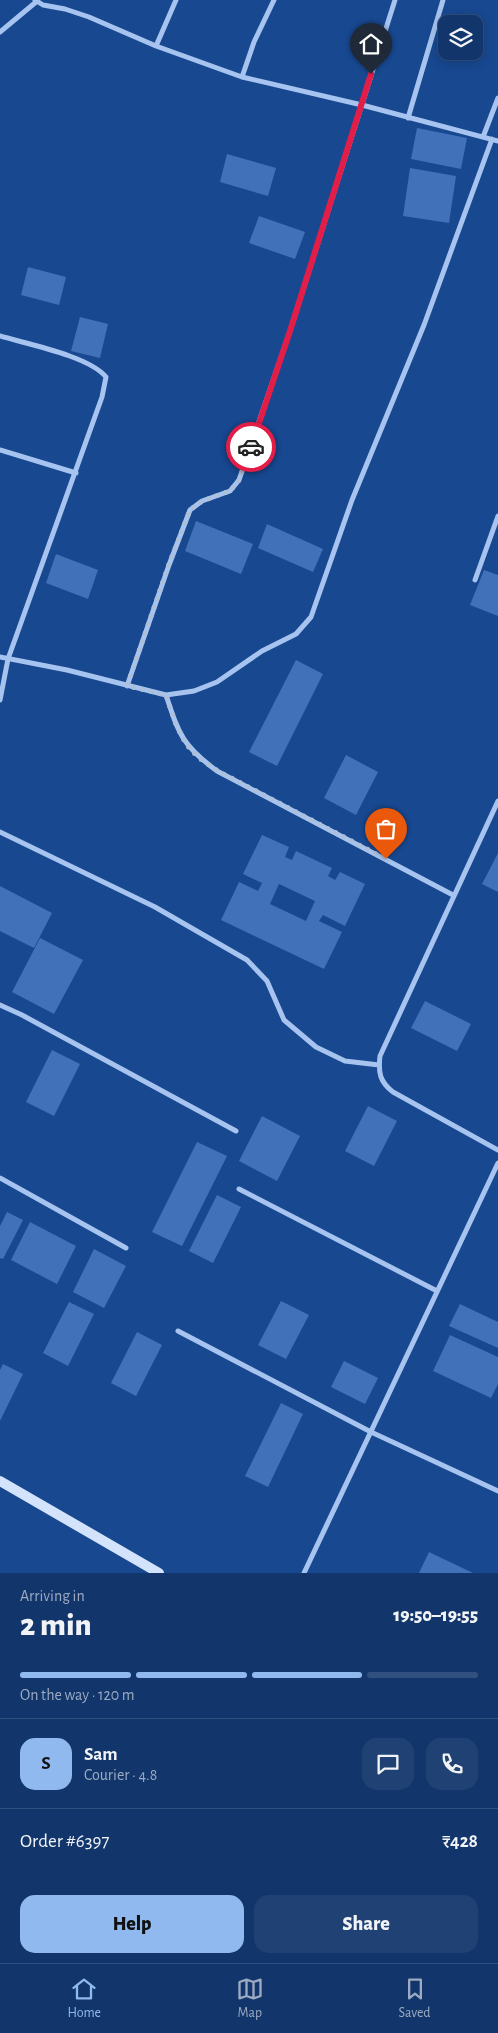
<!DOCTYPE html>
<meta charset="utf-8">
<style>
:root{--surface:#12366c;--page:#1f4174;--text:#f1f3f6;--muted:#9cabc2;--line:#31507f;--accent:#90b9f0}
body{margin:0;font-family:"Alegreya Sans",sans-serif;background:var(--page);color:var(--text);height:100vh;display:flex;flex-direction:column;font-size:19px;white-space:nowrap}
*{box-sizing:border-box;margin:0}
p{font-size:16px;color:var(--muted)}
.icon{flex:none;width:28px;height:28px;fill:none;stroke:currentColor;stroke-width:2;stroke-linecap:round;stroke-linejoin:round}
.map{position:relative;height:1573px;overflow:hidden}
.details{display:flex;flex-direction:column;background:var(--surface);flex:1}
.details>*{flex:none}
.tools{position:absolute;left:438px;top:15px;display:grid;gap:10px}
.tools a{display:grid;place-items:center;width:45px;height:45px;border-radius:10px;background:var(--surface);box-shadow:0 2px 12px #0003,0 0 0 1px var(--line);font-size:25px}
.pin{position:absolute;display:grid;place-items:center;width:42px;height:42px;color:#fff;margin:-51px -21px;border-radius:50% 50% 50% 0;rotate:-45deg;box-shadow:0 0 5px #0007}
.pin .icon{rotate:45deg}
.courier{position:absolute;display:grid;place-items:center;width:50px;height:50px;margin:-25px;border:4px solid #e11d48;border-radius:50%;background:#fff;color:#222;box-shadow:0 1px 6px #0007}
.summary em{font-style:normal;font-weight:800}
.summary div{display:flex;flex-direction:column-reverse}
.summary{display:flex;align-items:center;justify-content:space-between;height:85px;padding:0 20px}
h1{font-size:32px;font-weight:800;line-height:38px}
.bar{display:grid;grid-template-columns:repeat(4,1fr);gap:8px 5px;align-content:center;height:60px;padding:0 20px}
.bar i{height:6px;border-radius:4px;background:var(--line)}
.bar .active{background:var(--accent)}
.bar p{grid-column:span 4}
.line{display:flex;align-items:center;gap:12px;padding:0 20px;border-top:1px solid var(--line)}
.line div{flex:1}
.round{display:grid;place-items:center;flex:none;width:52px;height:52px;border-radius:15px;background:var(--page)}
.button{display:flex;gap:10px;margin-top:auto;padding:10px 20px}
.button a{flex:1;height:58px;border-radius:15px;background:var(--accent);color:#111;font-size:20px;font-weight:800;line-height:58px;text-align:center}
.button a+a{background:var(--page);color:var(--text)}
.tabs{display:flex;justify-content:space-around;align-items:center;height:70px;border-top:1px solid var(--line);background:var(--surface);font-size:14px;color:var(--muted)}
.tabs a{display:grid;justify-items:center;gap:2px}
.tabs .active{color:var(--accent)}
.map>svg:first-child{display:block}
.building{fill:#4171b8;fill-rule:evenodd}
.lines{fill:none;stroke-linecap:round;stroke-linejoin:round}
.street{stroke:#a6c4ef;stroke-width:5}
.secondary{stroke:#d3e3fb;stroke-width:10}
.done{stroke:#aebfd8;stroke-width:5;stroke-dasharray:0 9}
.route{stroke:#e11d48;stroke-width:6}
</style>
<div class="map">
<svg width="498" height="1573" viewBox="0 0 498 1573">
<rect width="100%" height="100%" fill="#184890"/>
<path class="building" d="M417,128L467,138L461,169L411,159Z
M227,154L276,168L268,196L220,182Z
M410,168L456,176L449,223L403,216Z
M259,216L305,232L295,259L249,243Z
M28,267L66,277L59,305L21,295Z
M80,317L108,324L100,358L71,351Z
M196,521L253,544L241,574L185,551Z
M267,524L323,549L313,572L258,548Z
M56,554L98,570L88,599L46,583Z
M484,570L498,575V616L470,605Z
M296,660L323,674L277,766L249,752Z
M346,755L378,772L356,815L324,798Z
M262,835L289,847L285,857L292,860L296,851L332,868L328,876L335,880L340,872L365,884L345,926L323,915L319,921L342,932L324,969L221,920L239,882L258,891L262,883L243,874ZM279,884L315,901L306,921L270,904Z
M498,853V892L482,884Z
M0,886L52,913L34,948L0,931Z
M40,938L83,960L54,1014L12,992Z
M425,1001L471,1024L457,1051L411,1028Z
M52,1050L80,1064L54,1116L26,1102Z
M368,1106L397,1121L374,1166L345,1151Z
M262,1116L300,1136L277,1181L239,1161Z
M197,1142L227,1156L182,1246L152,1232Z
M217,1195L241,1207L213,1263L189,1251Z
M7,1212L23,1220L3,1259L0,1258V1226Z
M30,1222L76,1246L57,1284L11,1260Z
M94,1249L126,1266L104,1308L73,1292Z
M281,1301L309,1315L286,1359L258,1345Z
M69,1302L94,1314L68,1366L43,1353Z
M460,1304L498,1322V1348L449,1326Z
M137,1332L162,1345L136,1396L111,1383Z
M450,1335L498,1357V1384L491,1398L433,1371Z
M344,1361L378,1378L365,1404L331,1387Z
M3,1364L23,1374L0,1421V1370Z
M281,1403L303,1414L268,1487L245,1476Z
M429,1552L473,1573H419Z"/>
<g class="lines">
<path class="street" d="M35,0L43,5L65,9L89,17L156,46L242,77L362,105L498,141
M0,32L36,2
M156,46L176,0
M242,77L254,42L274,0
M408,118L443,0
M483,137L498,98
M0,336C27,344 89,356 106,377L102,397L8,659L0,700
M0,450L76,473
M475,580L498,516
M0,657L67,670L166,695L194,691L217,682L262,651L296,634L311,617L352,500L424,325L492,139
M127,686L169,565L190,510L202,501L230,491L239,480L290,331L395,0
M166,695C179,735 183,746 217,771L453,895
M498,801L380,1056C378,1073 380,1082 393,1092L498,1150
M0,832L155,907L247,960L267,981L284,1020L316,1047L345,1061L379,1065
M0,1005L22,1015L236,1131
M0,1178L126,1248
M239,1189L437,1291
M178,1331L371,1432L498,1491
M304,1573L498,1163"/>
<path class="secondary" d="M0,1481L159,1573"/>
</g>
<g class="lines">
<path class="done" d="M251,447L239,480L230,491L202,501L190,510L169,564L127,686L166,695L175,722L182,737L190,749L199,758L218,771L386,859"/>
<path class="route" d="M251,447L290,331L371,74"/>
</g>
</svg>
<div class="tools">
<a><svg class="icon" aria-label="layers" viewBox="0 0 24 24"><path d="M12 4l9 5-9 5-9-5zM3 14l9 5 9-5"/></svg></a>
</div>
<div class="pin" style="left:386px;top:859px;background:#ea580c"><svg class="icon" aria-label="bag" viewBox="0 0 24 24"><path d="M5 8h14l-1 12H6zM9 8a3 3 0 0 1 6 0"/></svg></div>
<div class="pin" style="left:371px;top:74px;background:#1f2937"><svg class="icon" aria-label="home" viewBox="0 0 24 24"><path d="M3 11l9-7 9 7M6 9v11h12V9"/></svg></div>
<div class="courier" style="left:251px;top:447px"><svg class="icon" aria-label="car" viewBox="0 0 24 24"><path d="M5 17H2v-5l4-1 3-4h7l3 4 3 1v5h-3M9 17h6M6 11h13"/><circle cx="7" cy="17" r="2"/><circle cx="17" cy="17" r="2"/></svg></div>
</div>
<section class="details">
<div class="summary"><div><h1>2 min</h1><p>Arriving in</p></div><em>19:50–19:55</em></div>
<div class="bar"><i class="active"></i><i class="active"></i><i class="active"></i><i></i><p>On the way · 120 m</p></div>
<div class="line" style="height:90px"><b class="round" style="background:var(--accent);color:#111">S</b><div><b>Sam</b><p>Courier · 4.8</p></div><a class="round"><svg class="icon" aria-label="chat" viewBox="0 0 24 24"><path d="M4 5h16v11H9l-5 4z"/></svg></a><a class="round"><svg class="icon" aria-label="phone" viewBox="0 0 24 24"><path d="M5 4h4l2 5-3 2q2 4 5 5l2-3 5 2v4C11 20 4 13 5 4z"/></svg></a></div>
<div class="line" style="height:65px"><div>Order #6397</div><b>₹428</b></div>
<div class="button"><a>Help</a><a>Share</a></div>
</section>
<nav class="tabs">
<a class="active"><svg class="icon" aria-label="home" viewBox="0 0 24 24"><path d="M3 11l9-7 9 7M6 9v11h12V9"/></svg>Home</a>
<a><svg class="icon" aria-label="map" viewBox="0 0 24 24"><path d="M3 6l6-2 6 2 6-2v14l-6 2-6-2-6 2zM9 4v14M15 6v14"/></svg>Map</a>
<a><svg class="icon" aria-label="saved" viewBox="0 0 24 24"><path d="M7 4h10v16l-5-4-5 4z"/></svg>Saved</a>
</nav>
